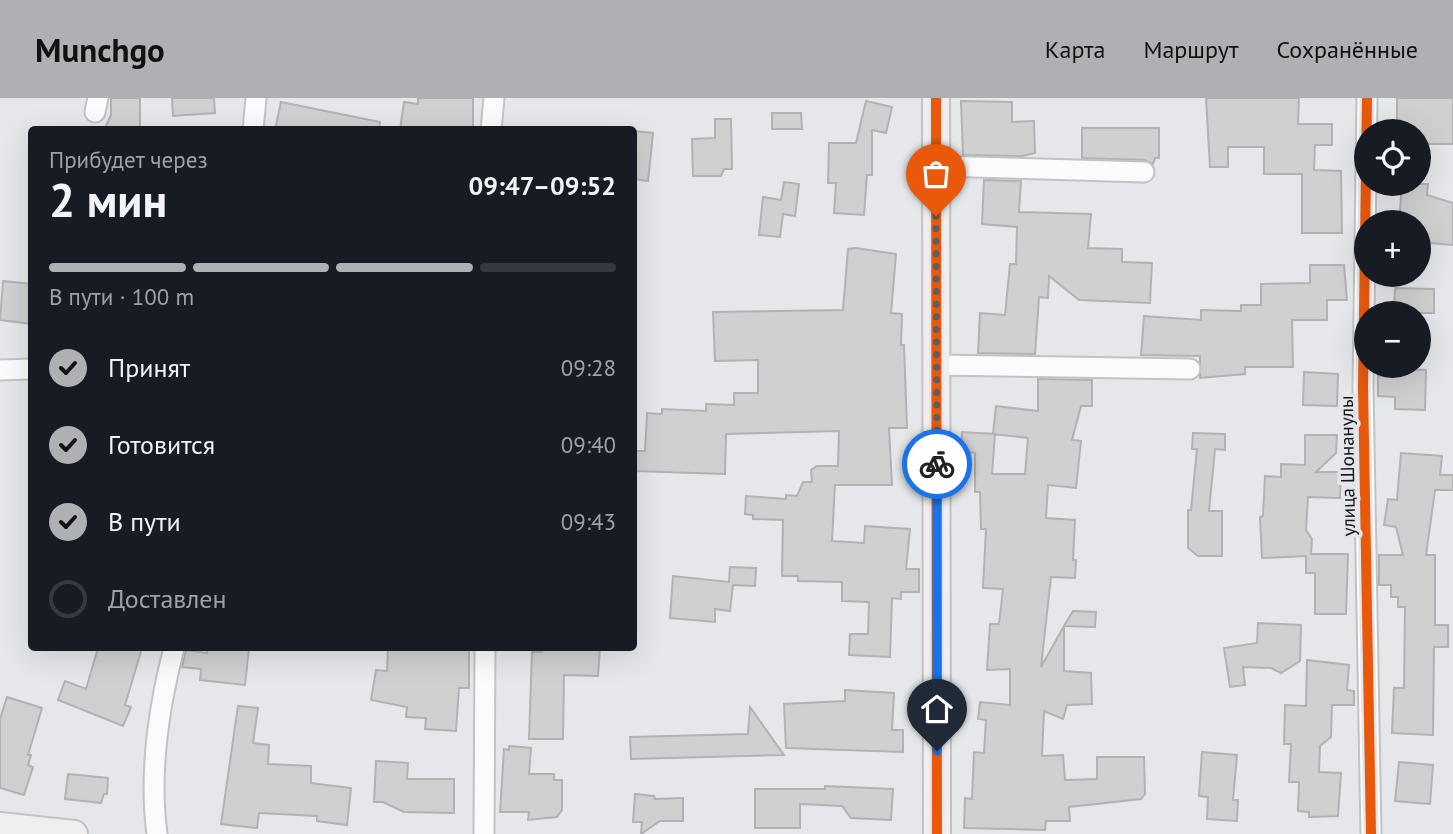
<!DOCTYPE html>
<html lang="ru">
<meta charset="utf-8">
<style>
:root{--surface:#171b24;--page:#242831;--text:#f1f3f6;--muted:#9ea1a6;--line:#363941;--accent:#afb0b3}
body{margin:0;font-family:"PT Sans",sans-serif;background:var(--page);color:var(--text);height:100vh;display:flex;flex-direction:column;font-size:26px;white-space:nowrap}
*{box-sizing:border-box;margin:0}
p{font-size:23px;color:var(--muted)}
.icon{flex:none;width:38px;height:38px;fill:none;stroke:currentColor;stroke-width:2;stroke-linecap:round;stroke-linejoin:round}
.map{position:relative;flex:1;overflow:hidden}
.drawer{position:absolute;left:28px;top:28px;width:609px;height:525px;display:flex;flex-direction:column;background:var(--surface);border-radius:7px;box-shadow:0 7px 28px #0002}
.drawer>*{flex:none}
.controls{position:absolute;left:1354px;top:21px;display:grid;gap:14px}
.controls a{display:grid;place-items:center;width:77px;height:77px;border-radius:50%;background:var(--surface);box-shadow:0 7px 28px #0002;font-size:35px}
.pin{position:absolute;display:grid;place-items:center;width:60px;height:60px;color:#fff;margin:-72px -30px;border-radius:50% 50% 50% 0;rotate:-45deg;box-shadow:0 0 7px #0007}
.pin .icon{rotate:45deg}
.courier{position:absolute;display:grid;place-items:center;width:70px;height:70px;margin:-35px;border:5px solid #1a73e8;border-radius:50%;background:#fff;color:#222;box-shadow:0 2px 9px #0007}
.headline em{font-style:normal;font-weight:600}
.headline div{display:flex;flex-direction:column-reverse}
.headline{display:flex;align-items:center;justify-content:space-between;height:119px;padding:0 21px}
h1{font-size:46px;font-weight:600;line-height:52px}
.bar{display:grid;grid-template-columns:repeat(4,1fr);gap:10px 7px;align-content:center;height:84px;padding:0 21px}
.bar i{height:9px;border-radius:5px;background:var(--line)}
.bar .active{background:var(--accent)}
.bar p{grid-column:span 4}
ol{padding:0 21px;list-style:none}
li{display:flex;align-items:center;gap:21px;height:77px}
li p{margin-inline-start:auto}
li .icon{padding:7px;border-radius:50%;background:var(--accent);color:#111;stroke-width:4}
li:last-child{color:var(--muted)}
li i{width:38px;height:38px;border:4px solid var(--line);border-radius:50%}
header{display:flex;align-items:center;gap:42px;box-sizing:border-box;height:98px;padding:0 35px;background:var(--accent);color:#111}
header strong{font-size:33px}
nav{display:flex;gap:38px;margin-inline-start:auto;font-size:24px}
.map>svg:first-child{display:block}
.building{fill:#d0d0d1;stroke:#b2b2b3;stroke-width:2}
.lines{fill:none;stroke-linecap:round;stroke-linejoin:round}
.street-casing{stroke:#c1c3c5;stroke-width:23}
.secondary-casing{stroke:#c1c3c5;stroke-width:30}
.street{stroke:#fbfbfc;stroke-width:19}
.secondary{stroke:#f1efed;stroke-width:26}
.cycleway-casing{stroke:#e4e6eb;stroke-width:15}
.cycleway{stroke:#e8590c;stroke-width:10}
.done{stroke:#5e5e61;stroke-width:7;stroke-dasharray:0 12.6}
.route{stroke:#1a73e8;stroke-width:9}
.labels{text-anchor:middle;stroke-width:7;stroke-linejoin:round;paint-order:stroke}
.street-label{font-size:19px;fill:#151517;stroke:#e4e6eb}
</style>
<header>
<strong>Munchgo</strong>
<nav><a>Карта</a><a>Маршрут</a><a>Сохранённые</a></nav>
</header>
<div class="map">
<svg width="1453" height="736" viewBox="0 0 1453 736">
<rect width="100%" height="100%" fill="#e5e7ea"/>
<path class="building" d="M111,0H140V32H104L111,17Z
M172,0H214L215,15L173,18Z
M418,0H473V32H400L404,4L418,6Z
M1206,0H1299L1298,26H1332V47H1315L1314,72L1341,73L1342,135H1302V76H1264V49H1228V69H1210Z
M1397,0H1453V46H1419V33H1397Z
M866,3L892,9L886,35L872,32V77H867L864,117L834,115L836,85H828L829,45H856Z
M961,3L1012,4V24L1034,23L1035,55L1022,58L963,57Z
M281,4L380,24L379,32H275Z
M772,15H801L802,31H772Z
M715,21H731L732,71H724L721,78H693L692,41L715,40Z
M1082,30H1159V60H1155L1153,66L1144,62L1082,60Z
M634,33L653,35L648,83L634,81Z
M984,82L1021,83L1019,114L1091,116L1088,150L1122,151V164L1152,165L1150,205L1079,202L1049,178L1048,200L1039,199L1035,256L978,255L980,215L1005,217L1010,166H1016L1017,129L982,126Z
M784,84L799,86L795,118L783,116L780,139L759,137L763,99L781,102Z
M1402,86H1428L1427,97L1453,105V147L1419,144V124H1399Z
M856,150L896,156L891,215L902,216L901,247H904L907,330H889L892,387H835L832,443L864,445L865,428L910,431L906,471H919V494H901V501L892,500L890,559L849,557L850,536H868L869,504L842,503V484L798,483V478H782L783,422L753,421V417L745,416L746,398L786,401V397L797,398L803,384H812L811,372L817,368H838L839,333L726,336L725,376L634,373V353H645L647,315L662,316V311L706,313V306L734,307V295H758V262L715,263L713,214L843,212L848,151Z
M1310,167H1344L1347,202H1327V222H1292L1293,269H1245V276L1200,280V258L1141,257L1144,218L1201,222V212L1241,213V207H1261V186L1310,185Z
M3,183L32,186V226L0,222Z
M1395,190L1434,191V215H1394Z
M1393,271L1426,272L1425,312L1395,311V299L1378,298V278L1393,279Z
M1304,274L1338,276L1337,308L1303,307Z
M1038,281L1092,282V308H1081L1072,342L1081,343L1076,390L1048,387L1046,420L1075,422L1073,462H1076L1075,480L1051,479L1041,569L1064,528V573L1091,575L1092,606L1067,607L1063,621L1044,613L1042,658L1063,657L1065,682L1097,681V659H1144L1145,696L1141,701L1069,709L1070,723H1046L1045,732L964,730L965,700L972,701L974,654L984,655L986,622L978,621L980,604L1010,607V571L987,572L990,526H999L1003,491L983,490L986,431H981L980,394H975V355L961,354L962,334L995,336L992,376H1025L1028,340L993,336L996,308L1038,313Z
M1193,335L1225,336V352L1215,351L1209,413H1222V458H1198L1188,450V412H1191L1197,351H1192Z
M1305,337H1337L1336,355L1316,374H1341L1340,400L1308,399L1306,432L1312,441L1311,456H1348L1346,516H1315V475H1306V458L1262,460L1260,419L1263,418L1265,378L1281,379V366L1305,367Z
M1401,355L1442,358L1440,377H1453V392H1435L1426,457H1435V527H1448V549H1434L1433,637L1392,635L1394,590H1404L1405,509H1398V499H1391V487H1379V457H1403L1396,429L1384,427L1388,401L1397,402Z
M730,469L756,470L755,488L733,487L730,513L715,511V524L670,520L673,478L729,484Z
M1073,513L1096,514L1095,529L1064,528Z
M1258,525L1301,527L1300,563L1281,575L1271,570L1243,569L1245,587L1230,589L1224,550L1257,545Z
M98,550H142L125,607L131,609L123,628L58,602L65,583L86,591Z
M207,550H249L245,587L200,582L201,571L182,569L186,552L207,555Z
M388,550H469V590H459L456,633L425,631L426,620L406,619L407,609L371,602L376,572L387,573Z
M542,550H600L598,578L564,577L563,641H529L532,554H542Z
M1307,562L1349,567L1347,592L1354,593V607H1332L1331,639L1320,648L1319,674L1341,675L1338,718L1309,719V714L1298,713L1299,684H1289L1291,646H1284L1285,607L1306,608Z
M845,592L894,595L892,632H903V654L786,650L784,606L845,603Z
M7,599L42,610L28,657H31L28,667L33,669L24,697L0,690V621Z
M238,608L258,610L253,645L269,647L268,666L311,668V685L351,690L347,727L317,723V718L259,715L257,730L221,726Z
M750,609L784,657L631,661L630,639L748,636Z
M509,648L531,650L529,676H554V682H562V712L557,719L528,722L529,714H500L504,651L509,652Z
M1202,654L1237,657L1233,702H1238L1237,723L1207,721L1208,699L1199,698Z
M376,663L408,665L407,681H454V715L404,714L383,704H374Z
M1399,664L1433,667L1430,706L1395,703Z
M68,676L108,680L107,696H104L101,705L65,701Z
M825,688L893,691L891,722L851,720L842,708L800,706V730H755V691H825Z
M635,696L654,698L655,701L683,700V723H660L641,736L642,724H633Z"/>
<g class="lines">
<defs>
<path id="street" d="M1367,0L1363,289L1371,736
M95,14L98,0
M253,32L256,0
M491,32L494,0
M936,68L1144,74
M936,267L1190,271
M0,272L32,271
M157,736C149,676 159,608 174,550
M484,736L485,550"/>
<path id="secondary" d="M936,0L937,736
M0,728L74,736"/>
</defs>
<use href="#street" class="street-casing"/>
<use href="#secondary" class="secondary-casing"/>
<use href="#street" class="street"/>
<use href="#secondary" class="secondary"/>
<defs>
<path id="cycleway" d="M936,0L937,736
M1367,0L1363,289L1371,736"/>
</defs>
<use href="#cycleway" class="cycleway-casing"/>
<use href="#cycleway" class="cycleway"/>
</g>
<g class="lines">
<path class="done" d="M936,118L937,366"/>
<path class="route" d="M937,366V653"/>
</g>
<g class="labels">
<g class="street-label">
<text transform="translate(1347 368) rotate(-91)" y="7">улица Шонанулы</text>
</g>
</g>
</svg>
<div class="controls">
<a><svg class="icon" aria-label="locate" viewBox="0 0 24 24"><circle cx="12" cy="12" r="6"/><path d="M12 2v4M12 18v4M2 12h4M18 12h4"/></svg></a>
<a>+</a>
<a>−</a>
</div>
<div class="pin" style="left:936px;top:118px;background:#ea580c"><svg class="icon" aria-label="bag" viewBox="0 0 24 24"><path d="M5 8h14l-1 12H6zM9 8a3 3 0 0 1 6 0"/></svg></div>
<div class="pin" style="left:937px;top:653px;background:#1f2937"><svg class="icon" aria-label="home" viewBox="0 0 24 24"><path d="M3 11l9-7 9 7M6 9v11h12V9"/></svg></div>
<div class="courier" style="left:937px;top:366px"><svg class="icon" aria-label="bike" viewBox="0 0 24 24"><circle cx="6" cy="16" r="4"/><circle cx="18" cy="16" r="4"/><path d="M6 16l4-8h5l3 8M10 8l3 8H6M13 5h3"/></svg></div>
<section class="drawer">
<div class="headline"><div><h1>2 мин</h1><p>Прибудет через</p></div><em>09:47–09:52</em></div>
<div class="bar"><i class="active"></i><i class="active"></i><i class="active"></i><i></i><p>В пути · 100 m</p></div>
<ol>
<li><svg class="icon" aria-label="check" viewBox="0 0 24 24"><path d="M5 12l5 5 9-10"/></svg>Принят<p>09:28</p></li>
<li><svg class="icon" aria-label="check" viewBox="0 0 24 24"><path d="M5 12l5 5 9-10"/></svg>Готовится<p>09:40</p></li>
<li><svg class="icon" aria-label="check" viewBox="0 0 24 24"><path d="M5 12l5 5 9-10"/></svg>В пути<p>09:43</p></li>
<li><i></i>Доставлен</li>
</ol>
</section>
</div>
